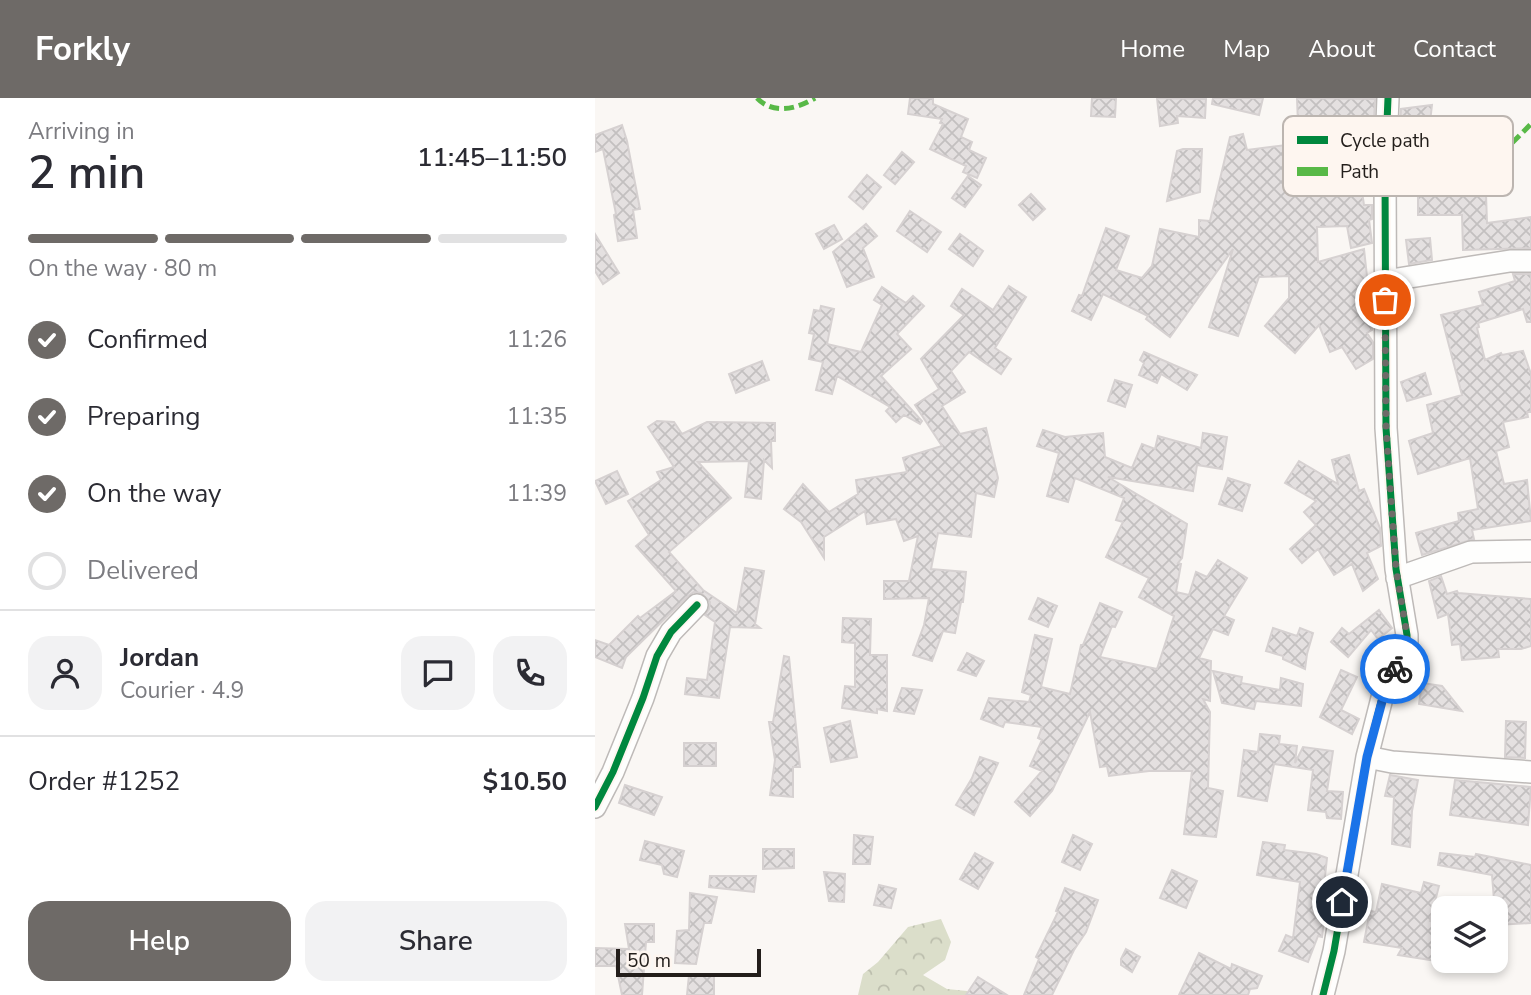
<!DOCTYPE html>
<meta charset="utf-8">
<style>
:root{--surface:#fff;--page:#f2f2f3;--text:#2b2b33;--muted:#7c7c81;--line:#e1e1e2;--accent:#6e6a67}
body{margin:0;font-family:"Nunito Sans",sans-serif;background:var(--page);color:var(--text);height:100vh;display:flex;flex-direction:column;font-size:26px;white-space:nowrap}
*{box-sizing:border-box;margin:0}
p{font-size:23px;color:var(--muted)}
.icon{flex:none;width:38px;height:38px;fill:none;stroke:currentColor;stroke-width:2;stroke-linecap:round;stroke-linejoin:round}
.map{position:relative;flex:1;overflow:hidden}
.details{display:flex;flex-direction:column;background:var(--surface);width:595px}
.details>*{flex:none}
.buttons{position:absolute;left:836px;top:798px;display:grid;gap:14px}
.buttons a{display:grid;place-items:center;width:77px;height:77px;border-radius:14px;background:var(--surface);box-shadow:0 4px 10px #0003;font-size:35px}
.scale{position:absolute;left:21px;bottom:18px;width:145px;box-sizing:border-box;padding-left:7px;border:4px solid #231e1b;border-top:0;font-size:19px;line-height:24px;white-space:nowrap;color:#231e1b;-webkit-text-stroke:5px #fef6f0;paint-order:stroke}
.pin{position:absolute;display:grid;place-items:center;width:60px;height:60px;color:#fff;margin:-30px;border:4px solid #fff;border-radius:50%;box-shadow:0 2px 7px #0007}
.courier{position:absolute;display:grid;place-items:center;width:70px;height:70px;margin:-35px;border:5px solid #1a73e8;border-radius:50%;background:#fff;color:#222;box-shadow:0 2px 9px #0007}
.summary em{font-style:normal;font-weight:600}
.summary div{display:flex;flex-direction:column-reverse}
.summary{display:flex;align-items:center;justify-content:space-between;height:119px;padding:0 28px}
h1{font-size:46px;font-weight:600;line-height:52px}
.bar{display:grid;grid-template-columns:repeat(4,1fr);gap:10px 7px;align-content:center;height:84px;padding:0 28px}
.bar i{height:9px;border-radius:5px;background:var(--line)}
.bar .current{background:var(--accent)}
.bar p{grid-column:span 4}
.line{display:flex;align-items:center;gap:18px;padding:0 28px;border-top:2px solid var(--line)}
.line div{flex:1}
.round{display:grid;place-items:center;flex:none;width:74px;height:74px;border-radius:21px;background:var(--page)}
ol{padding:0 28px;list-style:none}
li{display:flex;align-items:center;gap:21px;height:77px}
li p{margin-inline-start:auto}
li .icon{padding:7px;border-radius:50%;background:var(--accent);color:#fff;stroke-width:4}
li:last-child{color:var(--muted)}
li i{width:38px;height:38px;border:4px solid var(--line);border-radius:50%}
.action{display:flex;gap:14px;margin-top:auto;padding:14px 28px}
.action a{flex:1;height:80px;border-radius:21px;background:var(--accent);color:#fff;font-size:28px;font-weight:600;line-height:80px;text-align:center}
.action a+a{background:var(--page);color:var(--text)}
header{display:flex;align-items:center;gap:42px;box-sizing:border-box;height:98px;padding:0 35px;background:var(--accent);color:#fff}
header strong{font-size:33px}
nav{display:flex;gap:38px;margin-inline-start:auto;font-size:24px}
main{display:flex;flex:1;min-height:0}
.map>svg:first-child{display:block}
.park{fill:url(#park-crowns)}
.building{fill:url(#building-cross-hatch);stroke:#d6d1d1;stroke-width:2}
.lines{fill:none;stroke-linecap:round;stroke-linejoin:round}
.minor-casing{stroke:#bebab8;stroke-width:24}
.minor{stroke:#fefefd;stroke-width:21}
.quiet{stroke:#58b947;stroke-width:5;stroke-dasharray:10 5;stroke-linecap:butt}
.cycleway-casing{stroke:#fef6f0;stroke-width:11}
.cycleway{stroke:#00873e;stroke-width:7}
.done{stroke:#6e6a67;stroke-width:7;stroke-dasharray:0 12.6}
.route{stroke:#1a73e8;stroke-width:9}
.key{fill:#fef6f0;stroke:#bcb5b0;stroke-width:2}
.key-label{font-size:19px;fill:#231e1b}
</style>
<header>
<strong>Forkly</strong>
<nav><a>Home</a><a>Map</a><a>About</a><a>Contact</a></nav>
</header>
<main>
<section class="details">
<div class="summary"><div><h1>2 min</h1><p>Arriving in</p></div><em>11:45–11:50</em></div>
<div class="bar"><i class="current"></i><i class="current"></i><i class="current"></i><i></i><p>On the way · 80 m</p></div>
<ol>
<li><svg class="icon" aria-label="check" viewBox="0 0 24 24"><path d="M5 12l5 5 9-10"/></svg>Confirmed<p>11:26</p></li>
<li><svg class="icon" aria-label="check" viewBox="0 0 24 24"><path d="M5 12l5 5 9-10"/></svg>Preparing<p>11:35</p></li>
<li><svg class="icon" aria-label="check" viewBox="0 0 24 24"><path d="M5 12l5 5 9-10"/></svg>On the way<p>11:39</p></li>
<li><i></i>Delivered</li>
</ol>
<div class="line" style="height:126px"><a class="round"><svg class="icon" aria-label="person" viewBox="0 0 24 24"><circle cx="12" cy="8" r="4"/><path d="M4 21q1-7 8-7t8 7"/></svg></a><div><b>Jordan</b><p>Courier · 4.9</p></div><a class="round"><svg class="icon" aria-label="chat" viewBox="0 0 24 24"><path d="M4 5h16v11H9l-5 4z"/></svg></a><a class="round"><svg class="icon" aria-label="phone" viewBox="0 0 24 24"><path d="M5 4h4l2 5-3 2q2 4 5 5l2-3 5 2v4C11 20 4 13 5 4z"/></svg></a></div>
<div class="line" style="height:91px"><div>Order #1252</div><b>$10.50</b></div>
<div class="action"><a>Help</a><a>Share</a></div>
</section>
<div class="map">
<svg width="936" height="897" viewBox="0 0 936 897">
<defs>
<pattern id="park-crowns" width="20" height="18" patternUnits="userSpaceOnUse" patternTransform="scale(1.75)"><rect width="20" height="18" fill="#dbdeca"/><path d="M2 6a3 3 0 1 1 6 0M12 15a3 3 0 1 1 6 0" fill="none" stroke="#bcbead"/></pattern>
<pattern id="building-cross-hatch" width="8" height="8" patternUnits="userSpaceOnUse" patternTransform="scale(1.75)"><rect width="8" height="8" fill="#e4e0e0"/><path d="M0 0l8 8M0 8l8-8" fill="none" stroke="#c3c0c0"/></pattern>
</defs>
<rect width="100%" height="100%" fill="#faf7f4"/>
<path class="park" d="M346,821L356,844L350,862L328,877L352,891L372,893L375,897H263L268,876L283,864L313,829Z"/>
<path class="building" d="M315,0H338V6L373,21L366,39L377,44L374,52L391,60L382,80L368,74L371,68L335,51L348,26L345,25L347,21L313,16Z
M497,0H521L520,19L496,18Z
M562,0L611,1L610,20L582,18L583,25L565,28Z
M618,0H668L664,17L617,6Z
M702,0L780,1L777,66H764V59H746V55L696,60L708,96L767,94L769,107H777V121L774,122L777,145L756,150L752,128L722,129L723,164L769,151L775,206L766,208L777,230V232L772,235L778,244V261L761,271L747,249L735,254L724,227L700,255L670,228L694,200V178L664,179L643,238L614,229L638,151L575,239L551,221L553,218L508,196L496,222L477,213L484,197L487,198L511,130L534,138L521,172L547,180L557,168L565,131L604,139V122L615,123L635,39L648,36L652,52L691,47L694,57L693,47L759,39L703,26Z
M837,7L833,41L874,37L880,97L891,96L892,125L936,119V150L868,152L867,117H823V69L803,66L806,11Z
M27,27L32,43L45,111L38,112L42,140L23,143L19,117L21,116L8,51L0,54V37Z
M588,51H607L605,94L572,103L582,53Z
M307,54L319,64L300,86L289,77Z
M272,77L286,89L268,111L254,99Z
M373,78L386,87L370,109L357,100Z
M436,96L450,111L438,122L424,107Z
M315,113L346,134L332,154L302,133Z
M271,126L282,138L268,150L279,179L252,189L238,154Z
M239,127L247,141L229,151L221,136Z
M0,136L24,175L8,186L0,173Z
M365,136L388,153L378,168L354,151Z
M835,140L837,162L814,166L811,142Z
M918,176H936V224H932L928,211L883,225L884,229L882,230L890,262L906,255L907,257L928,253L936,276V314H932L933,319L908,324L914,349L901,353L909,386L932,382L936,423L877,432L879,441L827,457L821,435L864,423L863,415L883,411L875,360L823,376L814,343L838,335L832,307L867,297L846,217L888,207L884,194L920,183Z
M414,188L431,199L400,250L416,261L406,276L374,254L356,273L370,294L347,308L365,336L391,330L403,380L399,399L381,395L376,439L343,435L336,471L371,474L368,504H366L360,535L348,533L337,563L318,557L329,527L334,500L289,501V483H314L323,438L309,443L301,421L272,426L270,413L229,439V460L206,424L189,411L208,386L234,414L263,396L261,382L312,374L308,360L347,348L320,307L344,291L326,261L369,217L356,208L367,191L398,212Z
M287,189L311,205L318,198L329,208L302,236L316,251L286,278L327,323L325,326L309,317L301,324L291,313L295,309L242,278L237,296L221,292L228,264L214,261L219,236L214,235L219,212L225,213L226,208L239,211L232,246L266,254L287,207L279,202Z
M549,254L602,277L592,292L566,276L562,285L544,277L549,265L545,262Z
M167,263L174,282L141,295L134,276Z
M830,275L836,296L812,303L806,284Z
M520,282L537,287L530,309L513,303Z
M62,323L79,324L87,336L112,324L180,325V343H176L177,370L169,362L166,401L150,399L154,363L103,364L136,400L74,454L108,492L142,515L150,470L169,473L160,526L165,530L135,529L124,600L90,596L92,580L112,582L120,524L110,517L114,511L115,504L106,495L99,494L93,498L31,559L27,570L0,559V542L14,547L43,518L45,520L81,493L41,448L54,437L33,403L66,382L62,374L79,369L53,329Z
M448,332L470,339L508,335L510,359L537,370L547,346L560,351L563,338L606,350L608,335L632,339L627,371L602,367L598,393L513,379L592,426L587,460L583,465L586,466L581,494L594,497L601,474L612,479L623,462L652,480L629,518L639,522L633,537L618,531L604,560L616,563L615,603L608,601L615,614L613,690L628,693L621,739L589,736L597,673H554L514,678L512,668L505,669L495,614L457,693L435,718L420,704L447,673L435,668L447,642L443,640L447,629L410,624L408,629L386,621L394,600L434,604L436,597L427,594L440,537L457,541L446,589L475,596L486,547H488L505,505L527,514L520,529L517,528L505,559L562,571L579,518L544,499L554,480L511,459L528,424L521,422L529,400L480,380L473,404L452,398L464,355L442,348Z
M754,357L764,393L769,391L785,430L786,448L772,455L783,481L768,493L757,466L739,477L723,451L707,465L695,451L721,427L709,414L721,403L690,385L704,363L743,386L737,362Z
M22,373L33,396L11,406L0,383Z
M633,380L655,387L647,413L624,406Z
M846,478L852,496L862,493L863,495L936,501V548L926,551H903L904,559L867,562L865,546L857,547L853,516L843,520L834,483Z
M443,500L462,508L453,529L434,521Z
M784,512L797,530L783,541L776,532L753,559L736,544L747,530L754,536Z
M248,520L276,521L275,557H292V613L282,611V615L247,610L250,588L260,589V545L247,544Z
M678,530L702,538L705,530L718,535L712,556L710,571L688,561V558L671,553Z
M372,555L389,563L381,578L363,572Z
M189,558L194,559L205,669H198V699L175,697L180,662L174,624H178Z
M746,572L762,579L746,612L764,621L757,636L725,619Z
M618,573L647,579L646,585L685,592L686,580L708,586L706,608L661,603L659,611L627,605Z
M827,585L847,588L867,613L824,606Z
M307,590L327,592L319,616L299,613Z
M255,623L262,659L236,664L229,630Z
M911,623L931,624L930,660L910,659Z
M665,636L685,638L684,646L702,648L700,665L708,649L738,653L732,693L748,694L746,721L732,720L731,714L713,712L718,672L679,666L672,703L643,698L649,652L663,654Z
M89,645H121V668H89Z
M385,659L403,665L379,717L361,707L377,680Z
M795,677L823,682L817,713L815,749L797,746L799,699L790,698Z
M860,682L936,689L933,727L855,717Z
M30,687L67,699L59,717L24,705Z
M259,737L278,739L275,766H258Z
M478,737L497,746L485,772L467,764Z
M50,743L89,753L82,779L69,776L67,767L45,762Z
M668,744L690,747L689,752L721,756L732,760L727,806H731L727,839L723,838L713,864L684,853L691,837L698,840L705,784L662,777Z
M168,751H199V770L168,771Z
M380,755L398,765L383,791L365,781Z
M845,755L880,759L881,756L936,767V825L901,827L897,777L843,767Z
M577,772L602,783L591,810L565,800Z
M229,774L250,776L249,804L234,803Z
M115,778H161L159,794L114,789Z
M829,784L844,788L835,823L849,826L842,863L803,857L807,850L769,844L775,813L781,814L787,786L826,795Z
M284,787L301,791L296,810L279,807Z
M470,790L503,802L491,834L479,852L457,897H429L444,861L441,859L463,814L461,813Z
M95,795L122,799L116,825H109L101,866L80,865L82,833L94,832Z
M30,826H59V844H51L47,897H27L21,868H0V850L34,851Z
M531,851L545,859L537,874L526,867V861Z
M604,855L636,871L637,866L667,878L662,890L655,891L653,897H584Z
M94,877H119V897H92Z
M383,879L412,897H371Z"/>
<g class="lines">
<defs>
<path id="minor" d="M790,183L915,163H936
M802,480L876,454L936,453
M772,659L797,664L936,674
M0,709L18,674L48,600L62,558L76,534L102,507
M728,897L739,853L772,659L788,596L812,549V537L801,471L791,330L790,72L793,0"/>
</defs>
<use href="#minor" class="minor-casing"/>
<use href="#minor" class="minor"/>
<path class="quiet" d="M162,0C178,17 202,11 220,0
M790,85H892L913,49L936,26"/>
<defs>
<path id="cycleway" d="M0,709L18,674L48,600L62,558L76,534L102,507
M728,897L739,853L772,659L788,596L812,549V537L801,471L791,330L790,72L793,0"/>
</defs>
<use href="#cycleway" class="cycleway-casing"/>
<use href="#cycleway" class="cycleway"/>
</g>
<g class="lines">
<path class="done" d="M790,202L791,330L801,471L812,537V549L800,571"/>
<path class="route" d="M747,804L772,659L789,596L800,571"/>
</g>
<rect x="688" y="18" width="230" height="80" rx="10" class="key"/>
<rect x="702" y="38" width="31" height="8" fill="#00873e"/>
<rect x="702" y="69" width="31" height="9" fill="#58b947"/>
<g class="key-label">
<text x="745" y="49">Cycle path</text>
<text x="745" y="80">Path</text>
</g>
</svg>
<div class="buttons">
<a><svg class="icon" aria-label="layers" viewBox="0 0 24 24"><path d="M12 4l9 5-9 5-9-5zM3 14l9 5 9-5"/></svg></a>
</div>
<div class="scale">50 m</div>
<div class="pin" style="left:790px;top:202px;background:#ea580c"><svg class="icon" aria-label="bag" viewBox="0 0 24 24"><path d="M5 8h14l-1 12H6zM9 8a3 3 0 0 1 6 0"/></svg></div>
<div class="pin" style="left:747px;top:804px;background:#1f2937"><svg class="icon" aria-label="home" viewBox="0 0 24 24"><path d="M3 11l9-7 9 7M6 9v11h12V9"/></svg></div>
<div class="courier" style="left:800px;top:571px"><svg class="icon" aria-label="bike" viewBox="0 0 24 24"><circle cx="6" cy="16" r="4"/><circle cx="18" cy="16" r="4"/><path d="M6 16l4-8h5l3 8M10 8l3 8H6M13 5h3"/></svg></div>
</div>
</main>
